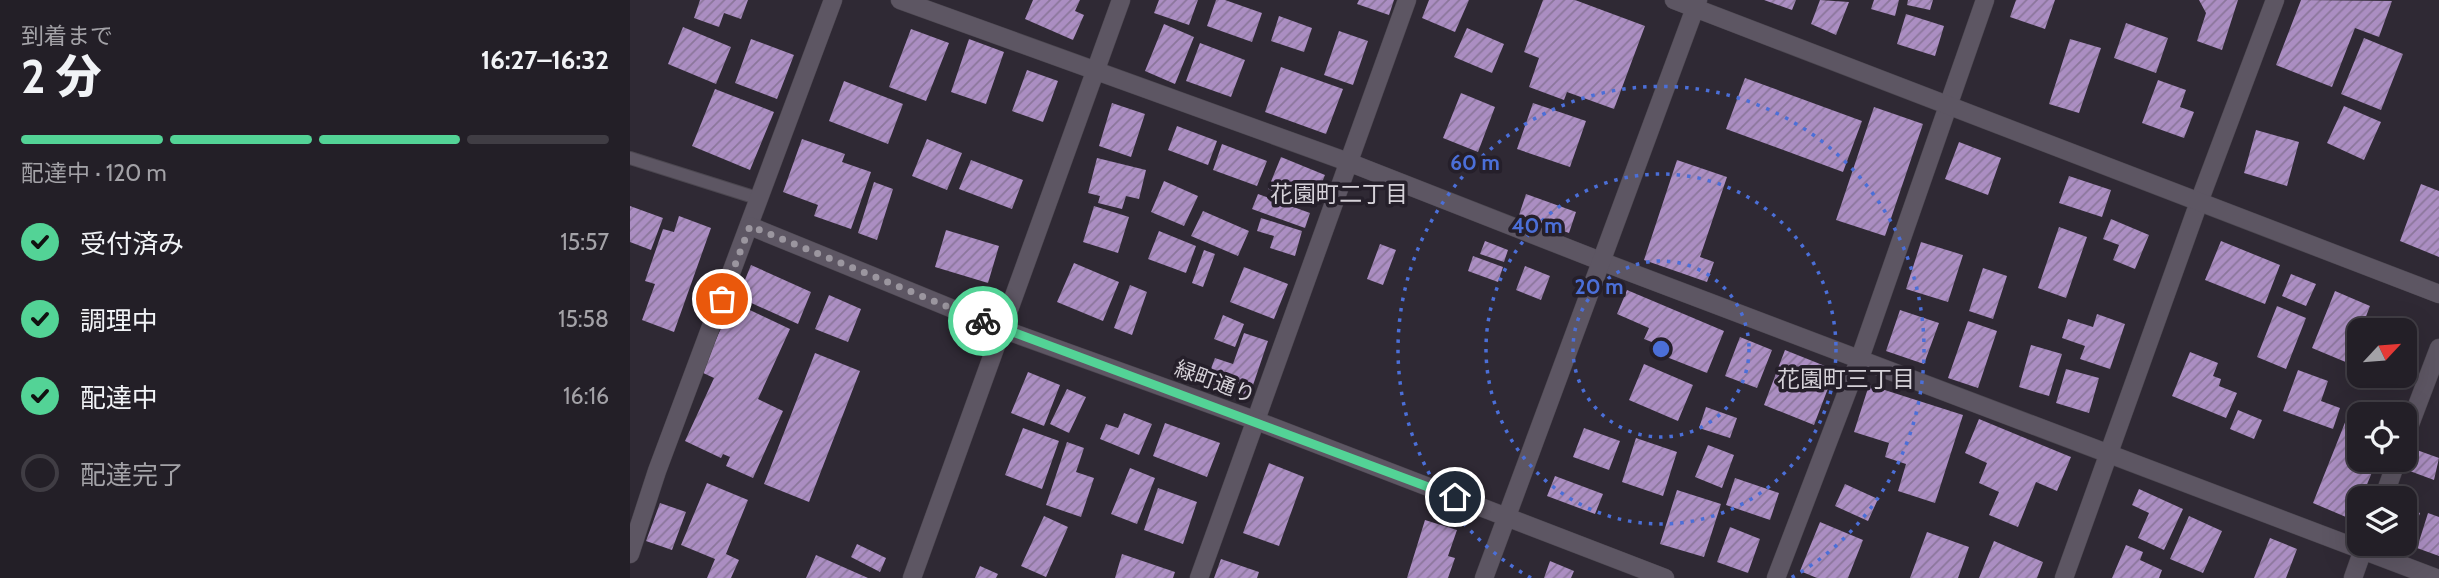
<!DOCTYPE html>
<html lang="ja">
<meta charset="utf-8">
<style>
:root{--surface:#231f27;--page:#2b272f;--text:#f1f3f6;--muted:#a3a2a7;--line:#403d44;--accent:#53d396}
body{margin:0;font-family:Cabin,"Noto Sans JP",sans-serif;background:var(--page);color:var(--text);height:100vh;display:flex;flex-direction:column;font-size:26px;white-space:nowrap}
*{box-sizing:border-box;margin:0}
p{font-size:23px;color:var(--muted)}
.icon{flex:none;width:38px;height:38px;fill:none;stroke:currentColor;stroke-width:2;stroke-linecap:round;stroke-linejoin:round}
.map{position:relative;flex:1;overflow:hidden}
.details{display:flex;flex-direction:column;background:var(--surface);width:630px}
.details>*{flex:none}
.needle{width:46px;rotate:64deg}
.buttons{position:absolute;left:1717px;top:318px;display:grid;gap:14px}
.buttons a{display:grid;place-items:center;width:70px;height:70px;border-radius:14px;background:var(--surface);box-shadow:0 7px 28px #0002,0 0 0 2px var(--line);font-size:35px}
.pin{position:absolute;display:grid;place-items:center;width:60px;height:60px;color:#fff;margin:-30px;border:4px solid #fff;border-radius:50%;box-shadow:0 2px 7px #0007}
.courier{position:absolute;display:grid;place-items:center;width:70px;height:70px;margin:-35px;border:5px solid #53d396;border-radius:50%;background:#fff;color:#222;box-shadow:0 2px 9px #0007}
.headline em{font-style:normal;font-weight:800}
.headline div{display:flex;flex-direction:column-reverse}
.headline{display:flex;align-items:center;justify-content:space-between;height:119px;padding:0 21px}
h1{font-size:46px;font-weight:800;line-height:52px}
.bar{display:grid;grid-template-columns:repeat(4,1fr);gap:10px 7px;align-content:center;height:84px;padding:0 21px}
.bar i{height:9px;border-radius:5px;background:var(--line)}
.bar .selected{background:var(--accent)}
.bar p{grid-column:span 4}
ol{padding:0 21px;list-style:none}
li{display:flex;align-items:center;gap:21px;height:77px}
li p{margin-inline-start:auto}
li .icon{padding:7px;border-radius:50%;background:var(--accent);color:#111;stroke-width:4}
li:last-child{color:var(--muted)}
li i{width:38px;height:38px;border:4px solid var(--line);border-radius:50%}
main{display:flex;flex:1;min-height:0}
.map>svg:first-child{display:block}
.building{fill:url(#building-hatch)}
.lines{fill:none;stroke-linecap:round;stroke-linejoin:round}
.service-casing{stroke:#4c4750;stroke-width:14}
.minor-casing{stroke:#4c4750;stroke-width:19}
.tertiary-casing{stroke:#4c4750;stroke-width:19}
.service{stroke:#5d5663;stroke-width:12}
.minor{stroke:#5d5663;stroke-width:18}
.tertiary{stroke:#5d5663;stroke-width:18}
.done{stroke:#9b969f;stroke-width:7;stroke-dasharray:0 12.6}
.route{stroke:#53d396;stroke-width:9}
.ring{fill:none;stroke:#4b6fd8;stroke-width:3.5;stroke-dasharray:3.5 7}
.labels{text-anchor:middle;stroke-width:7;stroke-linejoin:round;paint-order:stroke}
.street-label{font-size:21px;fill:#d5d1d8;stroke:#251f2a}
.neighbourhood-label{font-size:23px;fill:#d5d1d8;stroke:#251f2a}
.centre{fill:#4b6fd8;stroke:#251f2a;stroke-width:3.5}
.ring-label{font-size:21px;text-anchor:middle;font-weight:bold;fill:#4b6fd8;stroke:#251f2a;stroke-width:7;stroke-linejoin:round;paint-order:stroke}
</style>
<main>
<section class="details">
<div class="headline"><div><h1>2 分</h1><p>到着まで</p></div><em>16:27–16:32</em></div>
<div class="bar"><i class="selected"></i><i class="selected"></i><i class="selected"></i><i></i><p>配達中 · 120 m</p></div>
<ol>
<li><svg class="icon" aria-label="check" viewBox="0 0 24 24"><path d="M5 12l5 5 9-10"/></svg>受付済み<p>15:57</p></li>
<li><svg class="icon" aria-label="check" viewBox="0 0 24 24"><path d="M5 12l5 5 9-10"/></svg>調理中<p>15:58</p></li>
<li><svg class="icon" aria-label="check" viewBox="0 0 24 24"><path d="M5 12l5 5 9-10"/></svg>配達中<p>16:16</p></li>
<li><i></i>配達完了</li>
</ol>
</section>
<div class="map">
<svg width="1809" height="578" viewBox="0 0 1809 578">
<defs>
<pattern id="building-hatch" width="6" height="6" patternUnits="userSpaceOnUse" patternTransform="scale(1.75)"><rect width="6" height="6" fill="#ab8ec2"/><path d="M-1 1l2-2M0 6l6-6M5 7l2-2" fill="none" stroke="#8b769b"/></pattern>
</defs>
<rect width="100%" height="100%" fill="#2f2934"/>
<path class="building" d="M70,0H118L111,19L94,13L89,27L64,18Z
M403,0H450L445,11L454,15L443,40L395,19Z
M529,0H568L559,25L524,13Z
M586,0H595L632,13L622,42L577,26Z
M729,0H764L759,15L727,4Z
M799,0H839L825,32L792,18Z
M913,0H945L1015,26L984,109L937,92L934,100L899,87L909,58L894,52Z
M1134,0H1166L1162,10Z
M1190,0L1219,2L1206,35L1181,24Z
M1244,0H1269L1265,16L1241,9Z
M1278,0H1303L1300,10L1277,5Z
M1386,0H1425L1415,29L1380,17Z
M1569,0H1608L1592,50L1567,41L1576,13Z
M1671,0L1762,1L1749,37L1725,28L1702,87L1646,65Z
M1276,14L1314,26L1305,56L1267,44Z
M649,16L682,28L674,52L641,41Z
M1496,23L1538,38L1526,73L1484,58Z
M534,24L564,37L545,84L515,71Z
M53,27L101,47L86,84L38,64Z
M837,28L874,44L862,73L824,57Z
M281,29L319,43L296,101L259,87Z
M709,31L738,41L723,85L694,75Z
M1734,38L1773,54L1751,110L1711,94Z
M121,39L164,55L147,99L105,83Z
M339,39L374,52L356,104L321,92Z
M1440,39L1471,48L1449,113L1419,104Z
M570,43L615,60L601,97L556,81Z
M651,67L713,89L696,134L635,112Z
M397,70L428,81L413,122L382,111Z
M1115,78L1232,121L1213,172L1096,129Z
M1528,80L1556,90L1550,107L1564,112L1554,138L1512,123Z
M214,81L273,104L258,144L199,121Z
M85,89L144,112L120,170L62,146Z
M831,93L865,107L848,152L813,138Z
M482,103L515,114L501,157L469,146Z
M903,103L956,121L940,167L887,149Z
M1714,106L1751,122L1734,160L1697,143Z
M1244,107L1293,124L1255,236L1206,220Z
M547,126L587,141L578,165L538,150Z
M1626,130L1669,142L1657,186L1614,173Z
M172,139L215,154L212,162L241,172L221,229L184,216L188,205L153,192Z
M297,139L332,153L317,190L282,176Z
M1329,142L1371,158L1358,195L1315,179Z
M592,144L637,161L627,186L583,170Z
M651,157L695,175L682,207L638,189Z
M467,158L516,170L509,199L496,196L492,209L468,203L470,196L458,193Z
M341,160L393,180L382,209L329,189Z
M1047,160L1097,177L1070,257L1084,262L1077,282L1014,260Z
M1439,176L1481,190L1472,217L1429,203Z
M534,181L568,196L554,226L521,212Z
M244,182L263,189L247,240L228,233Z
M1791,184L1809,191V257L1770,241Z
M628,194L680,213L675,228L622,209Z
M896,194L946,212L939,233L889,215Z
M0,206L33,218L21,250L0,242Z
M464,206L499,217L488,253L453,242Z
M573,211L619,231L608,256L561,236Z
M49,216L81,228L44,332L12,320L25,284L15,281L33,229L44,232Z
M631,218L672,231L665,256L640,248L644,236L627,231Z
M1481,219L1519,235L1505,269L1483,260L1489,245L1473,239Z
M1429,227L1457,237L1436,298L1408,288Z
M316,230L369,246L358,283L305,267Z
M529,231L566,246L556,273L518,259Z
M855,241L878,250L874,262L850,254Z
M1591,241L1650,265L1635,304L1575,280Z
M1291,242L1333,255L1318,302L1276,289Z
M750,244L766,250L753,285L737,279Z
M574,250L585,254L573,287L562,283Z
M843,256L873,267L868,282L838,271Z
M444,263L489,282L473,321L427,302Z
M121,265L181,292L168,324L108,297Z
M895,266L920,276L911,300L886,290Z
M614,267L658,284L644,319L600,302Z
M1353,268L1377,276L1363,319L1339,311Z
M1661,274L1686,284L1676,306L1652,296Z
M500,285L517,292L502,335L484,328Z
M997,290L1094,331L1077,373L1029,354L1032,346L1014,339L1019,328L987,314Z
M1705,291L1740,306L1718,363L1682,348Z
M199,295L231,309L218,342L185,329Z
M103,302L160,329L128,399L153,411L123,478L96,466L100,457L93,454L91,458L55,441L84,378L71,372Z
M1647,306L1676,318L1656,369L1627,357Z
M1270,310L1309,323L1294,364L1256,351Z
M1467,314L1495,324L1480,369L1450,359L1455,346L1432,338L1438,319L1463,327Z
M593,315L614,324L605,347L584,339Z
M1338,321L1367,331L1348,388L1318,378Z
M614,333L638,341L619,397L576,382L585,358L603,364Z
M1110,337L1142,350L1127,388L1095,376Z
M1401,345L1432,354L1419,396L1389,387Z
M1155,350L1205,370L1184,425L1134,405Z
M1560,352L1588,363L1583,376L1591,379L1589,386L1607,393L1596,418L1542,396Z
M185,353L230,371L179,502L134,484Z
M1014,364L1063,385L1048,421L999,400Z
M1436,369L1469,378L1459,413L1426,403Z
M1668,370L1698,381L1691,401L1710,408L1703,429L1653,411Z
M398,372L430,385L414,426L381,413Z
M1239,385L1333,415L1305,503L1268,491L1276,464L1255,457L1259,443L1224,432Z
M437,389L456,397L439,433L420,424Z
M1076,407L1107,418L1100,438L1069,428Z
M1608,410L1632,420L1624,439L1600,429Z
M494,413L522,424L509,455L470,439L476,424L488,428Z
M1349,419L1441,457L1427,491L1406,482L1388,527L1359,515L1369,492L1349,483L1357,463L1335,453Z
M1716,420L1729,425V460H1747L1731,499H1729L1723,520L1683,503Z
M535,423L590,443L577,477L523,456Z
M393,428L429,441L412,489L375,475Z
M954,428L990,441L979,470L943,457Z
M1006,438L1047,452L1033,496L992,482Z
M437,442L454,448L446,472L464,478L451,517L416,505Z
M1078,445L1104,455L1092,488L1065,477Z
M1784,449L1809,458L1804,480L1777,470Z
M639,463L674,477L649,546L613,533Z
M500,468L525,478L507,524L481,514Z
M925,476L973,494L965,514L917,496Z
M1105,478L1149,493L1140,520L1096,505Z
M77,483L118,500L96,554L109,560L101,578H77L85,559L51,545Z
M1215,484L1248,499L1238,521L1205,506Z
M528,488L567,502L553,544L514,530Z
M1509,489L1553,509L1534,550L1508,538L1519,513L1502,505Z
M1047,490L1091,504L1074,557L1030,544Z
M30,503L56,512L42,550L16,541Z
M1774,507L1790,513L1779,543L1774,542Z
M1798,513L1809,517V556L1787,548Z
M414,516L438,527L416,577L391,566Z
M1559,516L1592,531L1573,573L1540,559Z
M795,520L827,530L818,556L825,558L818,578H777Z
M1190,522L1233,540L1218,578H1187L1170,571Z
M1100,527L1130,539L1118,573L1087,562Z
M1297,532L1339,547L1328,578H1280Z
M1640,538L1667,549L1656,578H1624Z
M1364,541L1413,562L1407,578H1349Z
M227,544L256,558L250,572L221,557Z
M1496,545L1513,552L1510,560L1532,570L1529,578H1482Z
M492,554L545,572L543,578H485Z
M186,555L238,578H176Z
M591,559L629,572L627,578H584Z
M920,561L944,571L941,578H914Z
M350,566L368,574L366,578H345Z"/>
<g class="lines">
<defs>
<path id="service" d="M0,158L130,199"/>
<path id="minor" d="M270,0L718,162L973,262L1806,578
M1774,440L1809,348
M1753,499L1767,460
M0,554L27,471L203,0
M282,578L491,0
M569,578L777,0
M1146,578L1230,358L1355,0
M1434,578L1569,202L1645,0
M1723,578L1735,544"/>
<path id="tertiary" d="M1044,0L1809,294
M120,226L372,329L627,421L1035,578
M854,578L1068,0"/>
</defs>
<use href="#service" class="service-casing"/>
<use href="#minor" class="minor-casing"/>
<use href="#tertiary" class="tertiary-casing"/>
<use href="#service" class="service"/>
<use href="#minor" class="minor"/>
<use href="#tertiary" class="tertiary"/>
</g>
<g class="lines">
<path class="done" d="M92,299L120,226L353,321"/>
<path class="route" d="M353,321L825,497"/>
</g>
<g class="ring">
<circle cx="1031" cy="349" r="88"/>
<circle cx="1031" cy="349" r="175"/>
<path d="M901 578A263 263 0 1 1 1161 578"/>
</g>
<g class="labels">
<g class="street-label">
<text transform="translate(585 382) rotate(20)" y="7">緑町通り</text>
</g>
<g class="neighbourhood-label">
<text x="709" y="202">花園町二丁目</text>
<text x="1216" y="387">花園町三丁目</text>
</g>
</g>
<circle cx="1031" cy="349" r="10" class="centre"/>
<g class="ring-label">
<text x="845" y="170">60 m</text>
<text x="907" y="233">40 m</text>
<text x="969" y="294">20 m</text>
</g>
</svg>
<div class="buttons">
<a><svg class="needle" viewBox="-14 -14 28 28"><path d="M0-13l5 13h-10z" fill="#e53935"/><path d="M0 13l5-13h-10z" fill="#a3a2a7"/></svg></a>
<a><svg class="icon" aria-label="locate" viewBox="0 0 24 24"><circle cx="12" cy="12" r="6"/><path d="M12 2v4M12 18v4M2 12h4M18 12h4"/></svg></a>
<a><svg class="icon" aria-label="layers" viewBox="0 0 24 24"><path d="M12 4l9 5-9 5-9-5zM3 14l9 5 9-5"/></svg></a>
</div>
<div class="pin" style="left:92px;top:299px;background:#ea580c"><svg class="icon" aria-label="bag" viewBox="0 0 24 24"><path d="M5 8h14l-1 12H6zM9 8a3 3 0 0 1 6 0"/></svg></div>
<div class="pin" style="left:825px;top:497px;background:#1f2937"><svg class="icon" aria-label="home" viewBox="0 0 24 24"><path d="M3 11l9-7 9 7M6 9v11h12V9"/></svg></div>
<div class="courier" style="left:353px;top:321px"><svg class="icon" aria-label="bike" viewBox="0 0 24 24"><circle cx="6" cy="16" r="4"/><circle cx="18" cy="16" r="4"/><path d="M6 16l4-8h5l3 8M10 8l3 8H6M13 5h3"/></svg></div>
</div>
</main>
